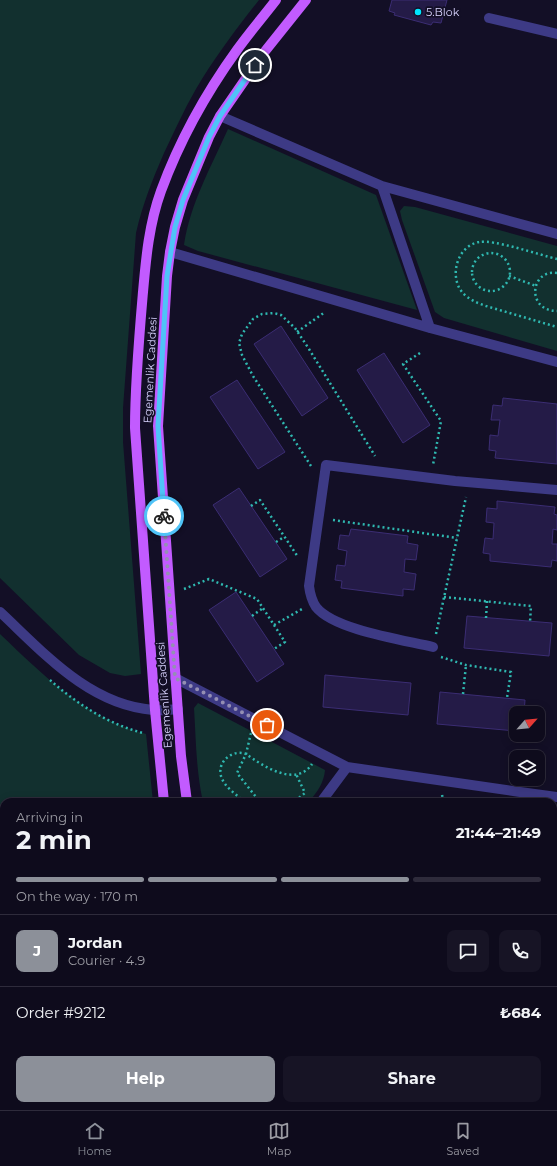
<!DOCTYPE html>
<meta charset="utf-8">
<style>
:root{--surface:#0e0b1c;--page:#171425;--text:#f1f3f6;--muted:#9b9ba3;--line:#2e2b3b;--accent:#8c9099}
body{margin:0;font-family:Montserrat,sans-serif;background:var(--page);color:var(--text);height:100vh;display:flex;flex-direction:column;font-size:15px;white-space:nowrap}
*{box-sizing:border-box;margin:0}
p{font-size:13px;color:var(--muted)}
.icon{flex:none;width:22px;height:22px;fill:none;stroke:currentColor;stroke-width:2;stroke-linecap:round;stroke-linejoin:round}
.map{position:relative;flex:1;overflow:hidden}
.drawer{position:absolute;left:0px;top:798px;width:557px;height:312px;display:flex;flex-direction:column;background:var(--surface);border-radius:12px 12px 0 0;box-shadow:0 2px 10px #0003,0 0 0 1px var(--line)}
.drawer>*{flex:none}
.needle{width:26px;rotate:63deg}
.controls{position:absolute;left:509px;top:706px;display:grid;gap:8px}
.controls a{display:grid;place-items:center;width:36px;height:36px;border-radius:8px;background:var(--surface);box-shadow:0 2px 10px #0003,0 0 0 1px var(--line);font-size:20px}
.pin{position:absolute;display:grid;place-items:center;width:34px;height:34px;color:#fff;margin:-17px;border:2px solid #fff;border-radius:50%;box-shadow:0 1px 4px #0007}
.courier{position:absolute;display:grid;place-items:center;width:40px;height:40px;margin:-20px;border:3px solid #4fc3f7;border-radius:50%;background:#fff;color:#222;box-shadow:0 1px 5px #0007}
.overview em{font-style:normal;font-weight:700}
.overview div{display:flex;flex-direction:column-reverse}
.overview{display:flex;align-items:center;justify-content:space-between;height:68px;padding:0 16px}
h1{font-size:26px;font-weight:700;line-height:30px}
.bar{display:grid;grid-template-columns:repeat(4,1fr);gap:6px 4px;align-content:center;height:48px;padding:0 16px}
.bar i{height:5px;border-radius:3px;background:var(--line)}
.bar .current{background:var(--accent)}
.bar p{grid-column:span 4}
.line{display:flex;align-items:center;gap:10px;padding:0 16px;border-top:1px solid var(--line)}
.line div{flex:1}
.round{display:grid;place-items:center;flex:none;width:42px;height:42px;border-radius:8px;background:var(--page)}
.primary-button{display:flex;gap:8px;margin-top:auto;padding:8px 16px}
.primary-button a{flex:1;height:46px;border-radius:8px;background:var(--accent);color:#fff;font-size:16px;font-weight:700;line-height:46px;text-align:center}
.primary-button a+a{background:var(--page);color:var(--text)}
.tab-bar{display:flex;justify-content:space-around;align-items:center;height:56px;border-top:1px solid var(--line);background:var(--surface);font-size:11px;color:var(--muted)}
.tab-bar a{display:grid;justify-items:center;gap:2px}
.tab-bar .current{color:var(--accent)}
.map>svg:first-child{display:block}
.green{fill:#12302f}
.building{fill:#241b47;stroke:#3b2d73}
.lines{fill:none;stroke-linecap:round;stroke-linejoin:round}
.path{stroke:#2fb8b0;stroke-width:2.5;stroke-dasharray:2 3;stroke-linecap:butt}
.minor{stroke:#3d3a85;stroke-width:10}
.major{stroke:#c25bff;stroke-width:10}
.done{stroke:#948fb3;stroke-width:4;stroke-dasharray:0 7.2}
.route{stroke:#4fc3f7;stroke-width:5}
.poi-dot{fill:#00e5ff;stroke:#130f26;stroke-width:1.5}
.labels{text-anchor:middle;stroke-width:3.5;stroke-linejoin:round;paint-order:stroke}
.poi-label{font-size:11px;fill:#d9d4ff;stroke:#130f26;text-anchor:start}
.street-label{font-size:11px;fill:#d9d4ff;stroke:#130f26}
</style>
<div class="map">
<svg width="557" height="1110" viewBox="0 0 557 1110">
<rect width="100%" height="100%" fill="#130f26"/>
<path class="green" d="M0,0H259C239,25 219,52 202,79C187,103 176,128 164,153C152,181 143,203 136,233L123,408V442L141,674L125,676L110,673L79,655L0,578Z
M228,129L376,195L417,310L198,251L184,245C190,204 211,167 228,129Z
M404,206L415,207L557,246V351L444,318L435,312L402,220L400,211Z
M0,634C44,676 86,718 146,734L153,802H4V1106H553V1045L557,1046V1110H0Z
M198,703L325,770C324,783 317,792 309,802H203C196,771 196,739 194,708Z"/>
<path class="building" d="M392,0H447L441,23L433,22L431,25L394,15L395,13L389,11Z
M281,326L328,398L302,416L254,344Z
M384,353L430,425L403,443L357,370Z
M237,380L285,452L258,469L210,397Z
M503,398L557,404V464L495,458L496,451L489,450L490,435L498,436L500,420H491L493,405L502,406Z
M239,488L287,559L260,577L213,505Z
M497,501L555,507L554,514L557,515V530L553,529L552,544H557V561L552,560L551,567L490,561V554L483,553L485,538L493,539L494,523L486,522L487,508L497,509Z
M351,529L408,536L407,543L418,545L416,560L405,559L404,572L416,574L414,590L403,589V596L341,588L342,581L335,580L337,565L345,566L347,551L338,549L340,535L349,536Z
M236,592L284,664L257,682L209,610Z
M467,616L552,623L549,656L464,648Z
M325,675L411,683L408,715L323,707Z
M440,692L525,700L524,713H516V731L437,724Z"/>
<g class="lines">
<path class="path" d="M472 272a19 19 0 1 1 38 0a19 19 0 1 1-38 0Z
M557,259C540,255 493,239 479,242C457,246 449,276 462,292C468,299 477,303 486,306L557,327
M557,273C530,269 526,311 557,311
M509,276L536,286
M297,332L325,312
M420,353L403,364L441,421L433,465
M311,466L253,376L242,355L239,343L242,334L253,319L262,314L274,313L281,315L295,328L309,349L375,456
M251,506L260,500L298,557
M333,520L457,538
M276,542L284,537
M184,589L209,579L257,599L274,625L302,609
M444,597L531,606L530,622
M252,616L263,608
M486,618L487,601
M274,625L285,642L274,649
M436,634L466,497
M441,657L466,665L511,672L507,698
M50,680C77,704 108,724 143,733
M463,694L466,665
M251,733L246,754C263,766 296,788 312,764
M442,795L444,802
M245,802C237,795 224,787 221,776C217,761 233,749 246,754L237,773L256,797L262,802
M290,802L300,797L305,793L296,774
M553,939V960
M0,1055L4,1052"/>
<path class="minor" d="M489,18L557,34
M220,116L382,186L557,234
M382,186L430,328
M170,252L430,328L557,362
M0,612C44,653 89,705 153,710C161,711 170,710 178,709
M433,647C404,640 334,630 316,607C312,601 310,594 309,586L326,465L455,481L557,490
M175,678L347,767L520,792L557,797
M321,802L347,767"/>
<path class="major" d="M164,802L155,710L135,428C135,383 139,338 143,292C146,258 149,224 161,191C179,142 206,93 237,50C249,33 263,17 276,0
M187,802L181,756L158,426L167,276L170,252L175,227L183,200L209,137L220,116L262,55L306,0
M553,1008H557
M553,1033H557"/>
</g>
<g class="lines">
<path class="done" d="M164,516L175,678L267,725"/>
<path class="route" d="M164,516L158,426L167,276L175,227L183,200L209,137L220,116L255,65"/>
</g>
<circle class="poi-dot" cx="418" cy="12" r="4"/>
<g class="labels">
<g class="poi-label">
<text x="426" y="16">5.Blok</text>
</g>
<g class="street-label">
<text transform="translate(150 370) rotate(-87)" y="4">Egemenlik Caddesi</text>
<text transform="translate(164 695) rotate(-94)" y="4">Egemenlik Caddesi</text>
</g>
</g>
</svg>
<div class="controls">
<a><svg class="needle" viewBox="-14 -14 28 28"><path d="M0-13l5 13h-10z" fill="#e53935"/><path d="M0 13l5-13h-10z" fill="#9b9ba3"/></svg></a>
<a><svg class="icon" aria-label="layers" viewBox="0 0 24 24"><path d="M12 4l9 5-9 5-9-5zM3 14l9 5 9-5"/></svg></a>
</div>
<div class="pin" style="left:267px;top:725px;background:#ea580c"><svg class="icon" aria-label="bag" viewBox="0 0 24 24"><path d="M5 8h14l-1 12H6zM9 8a3 3 0 0 1 6 0"/></svg></div>
<div class="pin" style="left:255px;top:65px;background:#1f2937"><svg class="icon" aria-label="home" viewBox="0 0 24 24"><path d="M3 11l9-7 9 7M6 9v11h12V9"/></svg></div>
<div class="courier" style="left:164px;top:516px"><svg class="icon" aria-label="bike" viewBox="0 0 24 24"><circle cx="6" cy="16" r="4"/><circle cx="18" cy="16" r="4"/><path d="M6 16l4-8h5l3 8M10 8l3 8H6M13 5h3"/></svg></div>
<section class="drawer">
<div class="overview"><div><h1>2 min</h1><p>Arriving in</p></div><em>21:44–21:49</em></div>
<div class="bar"><i class="current"></i><i class="current"></i><i class="current"></i><i></i><p>On the way · 170 m</p></div>
<div class="line" style="height:72px"><b class="round" style="background:var(--accent);color:#fff">J</b><div><b>Jordan</b><p>Courier · 4.9</p></div><a class="round"><svg class="icon" aria-label="chat" viewBox="0 0 24 24"><path d="M4 5h16v11H9l-5 4z"/></svg></a><a class="round"><svg class="icon" aria-label="phone" viewBox="0 0 24 24"><path d="M5 4h4l2 5-3 2q2 4 5 5l2-3 5 2v4C11 20 4 13 5 4z"/></svg></a></div>
<div class="line" style="height:52px"><div>Order #9212</div><b>₺684</b></div>
<div class="primary-button"><a>Help</a><a>Share</a></div>
</section>
</div>
<nav class="tab-bar">
<a class="current"><svg class="icon" aria-label="home" viewBox="0 0 24 24"><path d="M3 11l9-7 9 7M6 9v11h12V9"/></svg>Home</a>
<a><svg class="icon" aria-label="map" viewBox="0 0 24 24"><path d="M3 6l6-2 6 2 6-2v14l-6 2-6-2-6 2zM9 4v14M15 6v14"/></svg>Map</a>
<a><svg class="icon" aria-label="saved" viewBox="0 0 24 24"><path d="M7 4h10v16l-5-4-5 4z"/></svg>Saved</a>
</nav>
